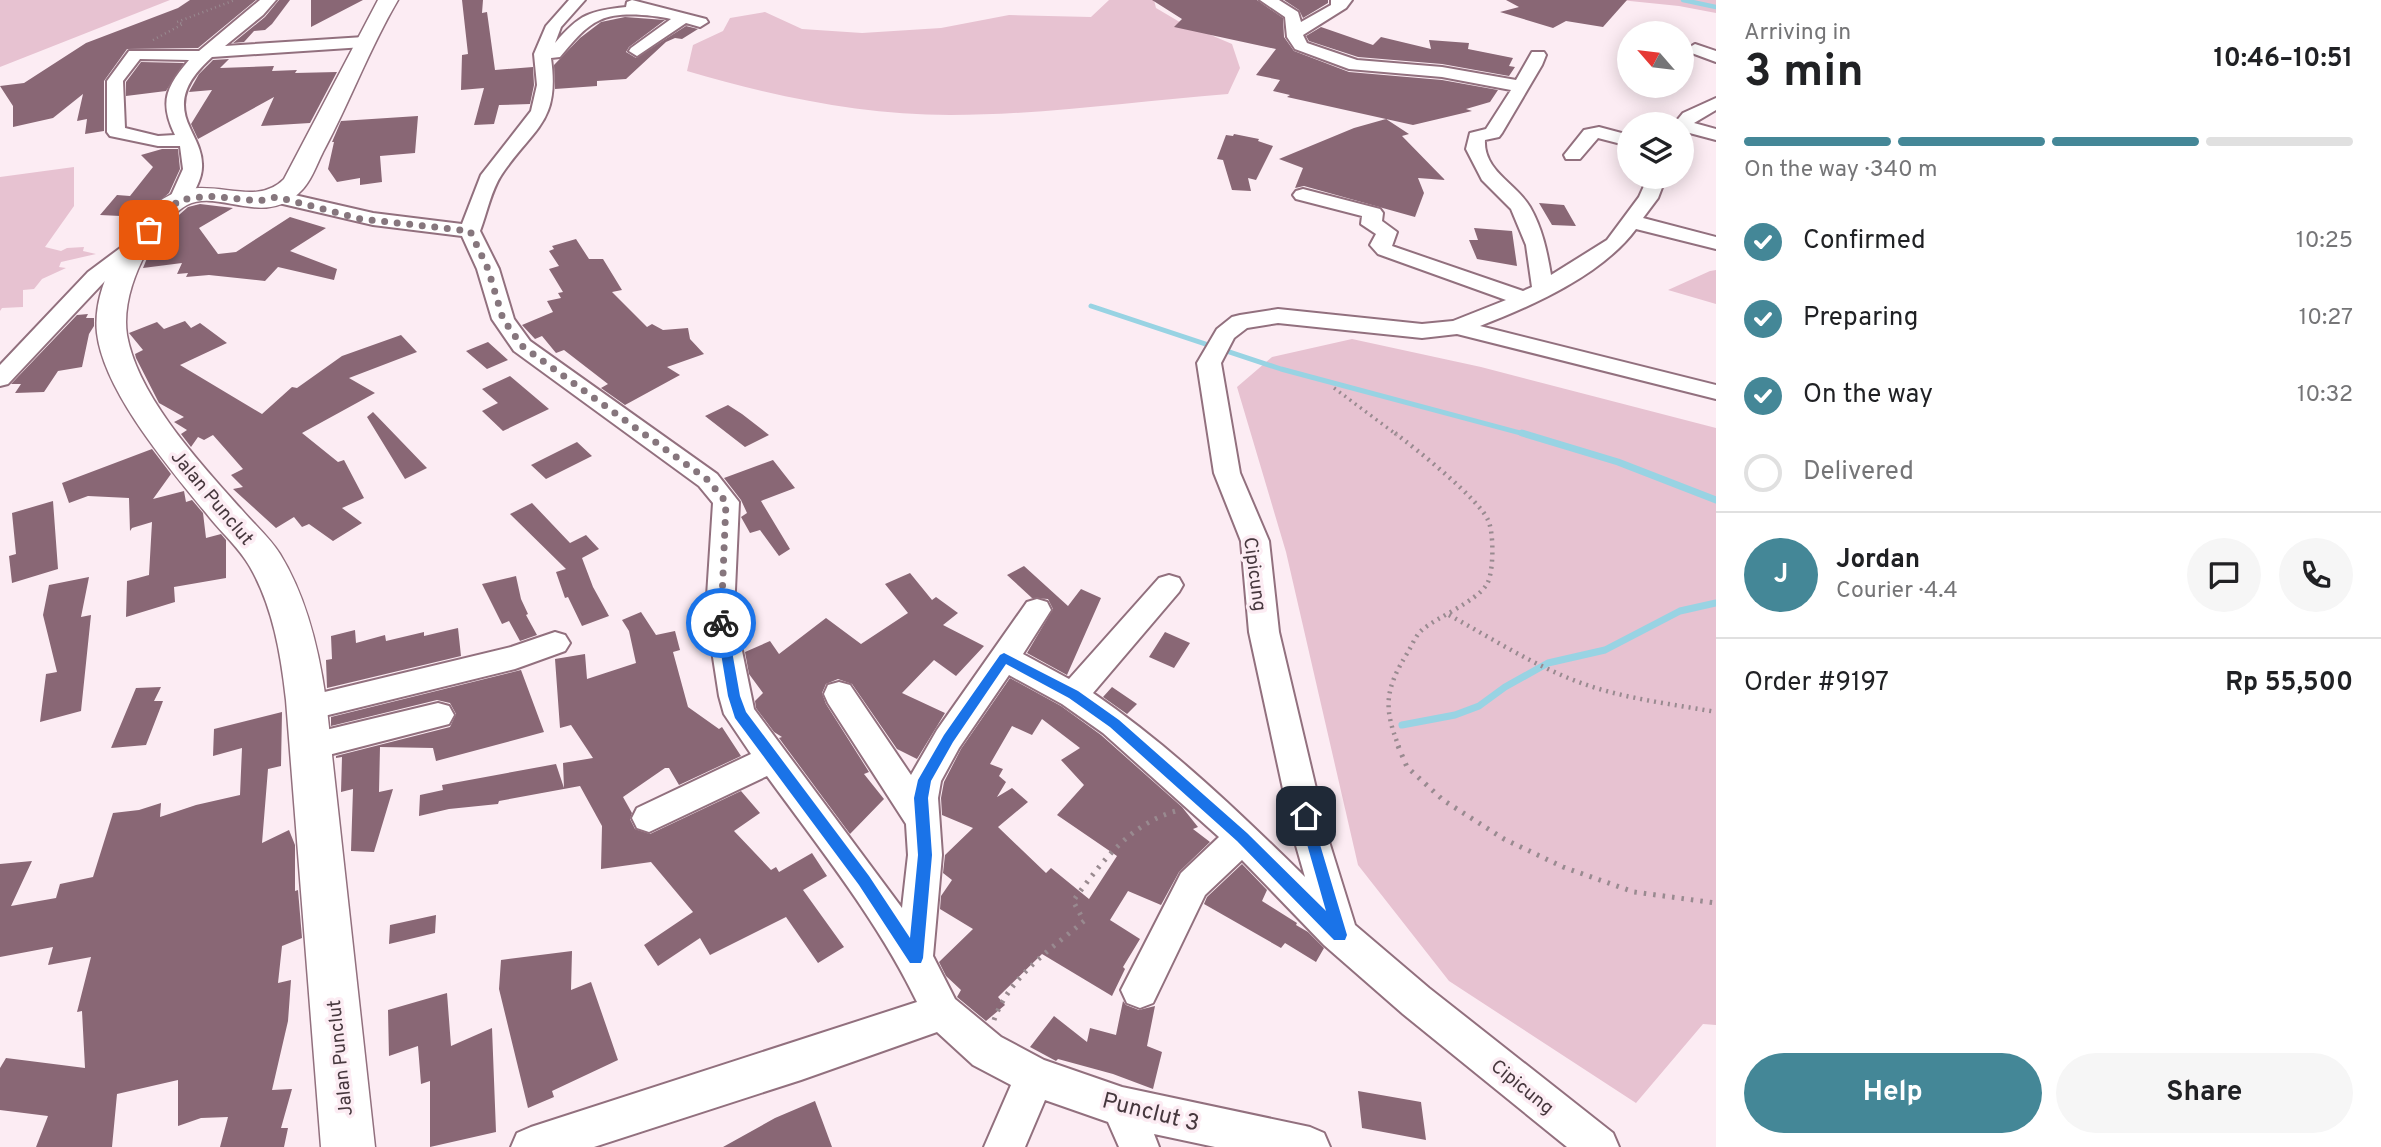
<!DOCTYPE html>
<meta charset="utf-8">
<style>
:root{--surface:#fff;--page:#f6f6f6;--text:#202124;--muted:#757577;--line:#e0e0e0;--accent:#448797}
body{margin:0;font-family:Overpass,sans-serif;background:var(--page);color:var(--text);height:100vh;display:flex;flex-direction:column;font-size:26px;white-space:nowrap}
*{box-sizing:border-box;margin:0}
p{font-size:23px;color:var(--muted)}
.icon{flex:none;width:38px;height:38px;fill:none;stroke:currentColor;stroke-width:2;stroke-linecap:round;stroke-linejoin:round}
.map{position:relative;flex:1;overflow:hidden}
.side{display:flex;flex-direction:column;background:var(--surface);width:665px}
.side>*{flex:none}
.needle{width:46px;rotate:298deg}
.tools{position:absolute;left:1617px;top:21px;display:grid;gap:14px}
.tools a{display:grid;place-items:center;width:77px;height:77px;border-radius:50%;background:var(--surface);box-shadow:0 4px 18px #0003;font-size:35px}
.pin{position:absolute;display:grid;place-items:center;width:60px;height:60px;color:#fff;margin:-30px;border-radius:14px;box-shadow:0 4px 10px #0006}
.courier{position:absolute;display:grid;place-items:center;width:70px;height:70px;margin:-35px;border:5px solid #1a73e8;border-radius:50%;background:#fff;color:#222;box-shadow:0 2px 9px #0007}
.headline em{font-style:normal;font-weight:700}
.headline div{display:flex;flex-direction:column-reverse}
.headline{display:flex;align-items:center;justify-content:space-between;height:119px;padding:0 28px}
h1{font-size:46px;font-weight:700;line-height:52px}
.bar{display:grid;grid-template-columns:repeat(4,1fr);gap:10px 7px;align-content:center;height:84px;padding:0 28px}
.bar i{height:9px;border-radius:5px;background:var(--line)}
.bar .active{background:var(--accent)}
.bar p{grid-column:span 4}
.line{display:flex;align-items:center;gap:18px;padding:0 28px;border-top:2px solid var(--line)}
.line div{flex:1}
.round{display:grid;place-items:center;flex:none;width:74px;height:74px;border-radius:37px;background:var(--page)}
ol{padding:0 28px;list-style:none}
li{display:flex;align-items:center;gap:21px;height:77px}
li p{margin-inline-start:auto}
li .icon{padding:7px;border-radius:50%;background:var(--accent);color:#fff;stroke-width:4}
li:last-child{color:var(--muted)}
li i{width:38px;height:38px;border:4px solid var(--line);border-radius:50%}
.button{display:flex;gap:14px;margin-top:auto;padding:14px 28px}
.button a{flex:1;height:80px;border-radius:42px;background:var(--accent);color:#fff;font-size:28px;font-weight:700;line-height:80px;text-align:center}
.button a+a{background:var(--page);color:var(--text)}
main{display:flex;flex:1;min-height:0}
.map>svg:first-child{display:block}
.green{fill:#e7c2d1}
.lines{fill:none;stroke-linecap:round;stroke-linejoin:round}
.stream-far2{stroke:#98d3e3;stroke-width:4.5}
.stream-far1{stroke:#98d3e3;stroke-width:5}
.stream{stroke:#98d3e3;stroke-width:7}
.building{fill:#896775;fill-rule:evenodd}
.minor-casing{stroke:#92707e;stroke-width:4}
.major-casing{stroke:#92707e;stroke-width:3}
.path-far3{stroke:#998a90;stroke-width:2.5;stroke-dasharray:1 3.5;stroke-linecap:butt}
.path-far2{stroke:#998a90;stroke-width:3.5;stroke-dasharray:2 4.5;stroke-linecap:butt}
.path-far1{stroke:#998a90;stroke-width:4.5;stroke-dasharray:2 5;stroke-linecap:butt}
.path{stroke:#998a90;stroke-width:5;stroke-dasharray:2.5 7;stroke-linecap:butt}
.minor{fill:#fff;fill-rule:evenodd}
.major{fill:#fff;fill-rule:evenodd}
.route{fill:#1a73e8}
.done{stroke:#86767d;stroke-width:7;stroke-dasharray:0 12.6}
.labels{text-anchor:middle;stroke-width:7;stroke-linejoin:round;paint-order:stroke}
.street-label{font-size:19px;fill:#46373d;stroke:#fcecf3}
.near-street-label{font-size:23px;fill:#46373d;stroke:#fcecf3}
</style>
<main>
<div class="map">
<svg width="1716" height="1147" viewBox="0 0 1716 1147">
<rect width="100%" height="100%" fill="#fcecf3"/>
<path class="green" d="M0,0H170L0,67Z
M1109,0H1154L1156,8L1178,21L1232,44L1240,68L1228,94C1136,101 1043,115 950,115C861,115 772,96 687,71L693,45L723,31L730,18L765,12L802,29L862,33L941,28L1009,15L1091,17Z
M1620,0H1716V13L1679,6Z
M74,167V206L45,247L61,251L67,248L84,247L83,251L96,254L61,262L59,267L66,268L42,279L34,289L23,290V307L2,308L0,311V177Z
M1716,270V304L1668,290L1710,271Z
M1352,339L1481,367L1716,428V1025L1703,1024L1636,1103L1449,981L1358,865L1286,552L1237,387L1272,357Z"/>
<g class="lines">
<path class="stream-far2" d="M1683,0L1716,7"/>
<path class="stream-far1" d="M1091,306L1281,369L1528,435"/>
<path class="stream" d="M1522,433L1618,462L1716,500
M1402,725L1455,715L1479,706L1505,687L1548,663L1605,650L1680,611L1716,603"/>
</g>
<path class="building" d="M190,0H256L198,48L127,49L104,81V131L85,134L87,119L77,121L83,94L53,118L13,127V106L0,86L24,83L86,43L178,8Z
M279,0H290L272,24L265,30L254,31L244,42L233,43L265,17Z
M311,0H363L311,27Z
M462,0H483L482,13L487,12L495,70L533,67L534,85L530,104L499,105L494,124L474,125L484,88L461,90L462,55L468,54Z
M1152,0H1257L1283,18L1284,37L1294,51L1349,72L1442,80L1498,90L1490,102L1466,109L1472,111L1413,125L1287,97L1290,95L1273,91L1280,80L1256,75L1276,49L1174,27L1182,19Z
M1284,0H1328V3L1303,18L1299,10Z
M1506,0H1627L1603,27L1566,21L1553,28L1500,12L1519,7Z
M625,17L665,20L629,47L626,52L636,58L686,26L698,29L682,39L675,38L666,42L626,79L597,81V86L555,89L554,65L580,38L601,22Z
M1321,27L1373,45L1381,37L1431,49L1429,40L1469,43L1468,49L1513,58L1509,66L1515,67L1509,76L1442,64L1358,57L1309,41L1306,36Z
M229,59L220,68L274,66L272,71L297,70L295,73L337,72L310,123L261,126L274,97L198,139L191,124L212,90L189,92L190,90L199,74L213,60Z
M141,62L184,63L166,91L126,96V82Z
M418,116L415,153L380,156L382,182L360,185V178L337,182L328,169L334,142H332L341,121Z
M1386,119L1409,134L1402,136L1445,180L1418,178L1424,193L1415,217L1304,186L1295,188L1303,168L1279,159L1354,128Z
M1234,134L1259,139L1258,141L1273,146L1256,180L1248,178L1251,191L1232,190L1223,160L1217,159L1226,135L1233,136Z
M162,149H178L180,169L169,193L141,217L100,215L117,195L130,196L153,167L141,155Z
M1539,203L1564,205L1576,226L1552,225Z
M200,204L233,208L199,228L218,254L236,252L290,217L326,228L290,251L337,269L334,280L278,267L265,281L209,275L186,277L188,273L177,274L182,263L143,268L150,251L171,222L188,207Z
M1474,228L1512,231L1517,266L1477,259L1469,240H1478Z
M576,239L589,259H603L622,290L612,292L647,327L652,324L663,330L688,328L690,339L704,354L667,367L680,375L625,405L601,388L608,384L564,350L556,353L542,336L535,339L522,325L553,312L547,301L561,298L558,293L563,292L549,269L559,266L549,251L554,249L552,246Z
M88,314L86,318H94V326L89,334L82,367L58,371L44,392L15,393L21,384H11L77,315Z
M185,321L191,328L200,323L227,343L180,365L262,414L292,387L297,388L342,356L401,335L417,352L349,378L375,393L302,433L338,462L344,460L364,498L342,508L362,523L333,541L309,524L302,527L294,517L276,528L233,489L243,487L231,475L243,469L213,435L204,440L198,437L191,447L181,434L187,430L174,422L184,417L159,403L136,358L135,354L143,350L129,333L157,322L164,329Z
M488,342L508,360L487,369L466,351Z
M510,376L549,409L503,431L482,411L498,403L482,389Z
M728,405L742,414L769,435L745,447L705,416Z
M373,412L427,468L405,479L367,417Z
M577,442L592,456L546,479L531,465Z
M152,449L171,474L153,499L184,491L186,502L192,500L203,513L206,538L221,534L226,540V578L174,587L175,602L126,617L127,581L149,575L152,522L132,528L130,531L129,498L88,496L69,503L62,483Z
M773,460L795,488L761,501L790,549L779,556L760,530L750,533L741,517L747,513L741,500L724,478Z
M53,501L58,569L12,583L9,556L16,554L12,513Z
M532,503L570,543L586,535L599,549L582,558L593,587L609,616L582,626L568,597L565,598L556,572L566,569L510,514Z
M1024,566L1068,606L1081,589L1101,598L1067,675L1027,653L1053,609L1048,599L1032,598L1007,575Z
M910,573L932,600L936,597L958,613L943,625L984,646L956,676L934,660L902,693L945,713L917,759L897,749L852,684L838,679L826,684L822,693L826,704L869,772L864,774L884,799L850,834L779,738L782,737L774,732L756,708L755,701L763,693L749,674L745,652L770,641L779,654L826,618L861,644L908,613L885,584Z
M516,576L521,599L528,614L526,615L537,635L520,641L509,621L502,624L482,584Z
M89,577L81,617L91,615L81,711L40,722L46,674L57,672L43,615L49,585Z
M641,612L656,635L675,631L680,650L673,652L688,707L719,729L722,727L741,756L679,785L669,768H665L623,797L632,813L630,819L635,829L650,834L741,791L760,813L734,831L771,870L776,867L779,872L812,853L827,876L803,890L844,947L818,963L786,917L710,955L700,938L658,966L644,945L693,912L651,862L601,869L602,826L580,786L499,801L498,804L449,809L419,816L420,795L443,790L442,785L556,764L564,788L563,763L593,758L571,725L560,728L555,659L585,654L587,679L636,663L629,631L622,620Z
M458,628L461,656L327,688L326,660L332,659L331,636L355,630L356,643L385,635L386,641L424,632V636Z
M1165,632L1190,643L1174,668L1149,657Z
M521,670L544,732L436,761L433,748L380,747L379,792L393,789L374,852L351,851L353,789L341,792L342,757L336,758V756L450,727L456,714L450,703L437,700L331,726V717Z
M1010,678L1061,706L1101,735L1182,807L1198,827L1193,829L1210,842L1179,872L1161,905L1128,891L1110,920L1140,939L1123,967L1125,969L1112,996L1042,954L998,997L1005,1005L986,1021L957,997L961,990L946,976L939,962L973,929L940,909L941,896L952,880L943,873L945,855L973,828L942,815L941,798L944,782L961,749ZM1042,719L1080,748L1061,760L1084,785L1057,815L1117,856L1089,899L1051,868L1046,873L998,827L1028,802L1012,788L997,797L1006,782L999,776L1003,769L990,764L1012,726L1032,735Z
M161,687L154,701H163L146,745L111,748L136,688Z
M1112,687L1137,704L1127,714L1103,697Z
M282,712L281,766L268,769L262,843L289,830L295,845V891L298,890L302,938L282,946L278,983L291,980L288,1021L272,1090L292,1089L281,1128H288L284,1147H220L228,1117L201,1118L178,1126V1080L117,1094L112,1147H36L48,1116L0,1110V1068L6,1058L85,1068L82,1011L77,1012L91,957L48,965L53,947L0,957V864L32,861L11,906L56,898L60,884L93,877L113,813L139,810L161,803L160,817L196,805L240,795L242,748L213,756L214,729Z
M1242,864L1267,890L1262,901L1297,923L1296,925L1308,932L1324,948L1316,962L1285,943L1281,948L1204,904L1207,897Z
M436,915L435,933L389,944L390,925Z
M572,951L571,990L591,982L618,1060L552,1091L554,1097L528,1108L499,989L501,960Z
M447,993L451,1046L492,1028L496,1132L430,1147V1081L421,1084L418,1046L389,1056L388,1010Z
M1123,1001L1126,1005L1139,1010L1155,1006L1147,1046L1162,1052L1153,1089L1113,1074L1058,1059L1056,1061L1030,1047L1054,1016L1087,1042L1090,1028L1116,1035Z
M1358,1091L1421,1102L1426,1140L1362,1128Z
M815,1101L832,1147H723L775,1118Z"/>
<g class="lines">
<defs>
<path id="minor" d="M260,0H276L263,15L225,46L364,37L372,42L364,47L212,57C190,77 175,98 190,128C195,139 202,151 202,164C203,178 194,193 186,204H172L169,200L183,169L180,146H158L110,136L107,132V81L129,51H199ZM140,59L189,60C166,87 159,102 175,135L158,136L125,128L123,81Z
M569,0H585L561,27L555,43C580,14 589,11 626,7L627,2L632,0L706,19L708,22L700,27L686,23L637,56L629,51L631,48L671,19C652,15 618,11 600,20C584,27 571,44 560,57L551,58C560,123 534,127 502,174C491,190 487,213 480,231L499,269L514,319L530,341L717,474L739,502L734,612L754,709L902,908L908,855L906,824L828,703L824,694L828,685L839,682L850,685L911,775L937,730L1027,602L1037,599L1047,602L1051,610L1023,654L1069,679L1159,578L1169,575L1179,578L1183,585L1179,592L1093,693C1170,746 1239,812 1305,877L1293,835L1249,632L1241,541L1214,473L1197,363L1217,329L1232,317L1240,315L1278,309L1422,324L1453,321L1506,300L1378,254L1370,245L1376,234L1361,224L1362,216L1296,199L1293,195L1296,191L1303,189L1380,209L1383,213L1382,221L1397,232L1392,246L1523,291L1532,287L1526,245L1511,209L1482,180L1466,149L1470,133L1486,129L1511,90L1442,77L1349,69L1295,49L1287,37L1285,17L1260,0H1279L1298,12L1301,22L1331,5V0H1352L1346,8L1303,35L1307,43L1357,60L1442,67L1516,80L1532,52H1544L1546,55L1542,65L1502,133L1499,137L1485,140C1483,171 1517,184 1530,207C1542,228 1547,251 1551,275L1607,240L1639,197L1648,177H1666L1658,198L1643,218L1716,237V249L1636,229C1602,275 1532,306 1480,326L1716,385V399L1457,334L1422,338L1278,323L1247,328L1234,338L1221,363L1240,473L1269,541L1279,632L1327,835L1355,925L1429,988L1613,1133L1619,1147H1567L1403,1014L1324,945L1242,860L1205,895L1153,1003L1140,1008L1127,1003L1121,990L1181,873L1219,837L1103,733L1062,704L1009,675L959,748L941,781L938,798L942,855L933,956L955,999L1001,1037L1044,1060L1122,1087L1310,1127L1324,1133L1330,1147H1215L1154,1134L1159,1147H1119L1108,1122L1045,1100L1025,1147H984L1011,1085L973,1065L937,1032L801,1080L594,1147H511L517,1133L531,1127L917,1002C878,921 820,849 767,776L649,832L637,828L632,818L637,808L751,754L724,714L719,696L706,612L713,503L699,486L514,351L492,319L477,269L462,236L373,225L270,201L267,197L277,191L373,213L462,224L481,175L531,111L537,85L534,54L546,26Z
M1695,44L1716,51V62L1689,52L1687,49Z
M1716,98V110L1694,123L1716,129V140L1682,131V124H1674L1683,113Z
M1599,127L1629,135V146L1598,138L1580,159H1566L1564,155L1584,130Z
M138,238L145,240L148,244L145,248L104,282L8,384L0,386V365L88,272L131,240Z
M555,632L565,635L570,643L565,651L515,669L308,720L297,717L292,708L297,699L308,696L511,647Z
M438,703L449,706L454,715L449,724L309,760L298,756L293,747L298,738L309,734Z"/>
<path id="major" d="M378,0H398C369,49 350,102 323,152C316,166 311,182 299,193C263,227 219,189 187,205C174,212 163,227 154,240C137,265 122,303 127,335C138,397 201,464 242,510C255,525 270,538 280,554C307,598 319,650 326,700L375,1147H321L286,700C281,655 273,607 250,567C240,549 223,534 210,518C172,471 104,393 97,333C92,289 122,239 151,209C198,162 249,214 284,179Z"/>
</defs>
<use href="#minor" class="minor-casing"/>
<use href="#major" class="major-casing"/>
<path class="path-far3" d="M153,40L183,24L177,22L235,0"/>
<path class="path-far2" d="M1334,388L1397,435"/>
<path class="path-far1" d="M1395,433C1416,449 1478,498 1488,520C1494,532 1494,572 1487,584C1476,602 1437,617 1422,630C1416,635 1412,645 1408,652C1385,689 1383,707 1399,747
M1449,615C1493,639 1536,667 1584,684C1626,699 1672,704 1716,712"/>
<path class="path" d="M1398,746L1407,767L1443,800L1504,839L1563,867L1634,892L1716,903
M994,1020C1010,976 1050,950 1084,921L1073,901C1101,863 1129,824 1176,811"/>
<use href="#minor" class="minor"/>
<use href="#major" class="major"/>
</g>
<path class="route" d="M721,618L727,623L740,696L746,712L869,876L910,938L918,855L914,798L918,780L944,735L1000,655L1004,653L1078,691L1119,720L1247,833L1326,911L1299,816L1306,810L1310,811L1347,935L1345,940H1334L1237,841L1110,727L1069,698L1006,664L953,742L931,781L928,798L932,855L923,958L921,963H910L859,885L735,718L728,696L716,623Z"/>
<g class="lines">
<path class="done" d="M149,230L179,200L208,196L259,201L277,197L361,219L470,231L488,269L503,319L522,346L708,480L726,502L721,623"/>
</g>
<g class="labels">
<g class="street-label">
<text transform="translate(213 497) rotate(50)" y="7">Jalan Punclut</text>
<text transform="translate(1256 574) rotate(82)" y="7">Cipicung</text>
<text transform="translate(339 1058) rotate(-96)" y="7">Jalan Punclut</text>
<text transform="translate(1523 1086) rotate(39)" y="7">Cipicung</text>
</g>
<g class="near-street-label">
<text transform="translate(1151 1111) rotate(14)" y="8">Punclut 3</text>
</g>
</g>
</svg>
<div class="tools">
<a><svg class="needle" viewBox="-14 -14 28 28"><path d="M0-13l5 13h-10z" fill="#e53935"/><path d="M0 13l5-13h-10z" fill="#757577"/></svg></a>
<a><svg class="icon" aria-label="layers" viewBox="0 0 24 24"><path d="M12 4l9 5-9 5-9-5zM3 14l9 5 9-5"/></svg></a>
</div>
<div class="pin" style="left:149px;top:230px;background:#ea580c"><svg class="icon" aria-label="bag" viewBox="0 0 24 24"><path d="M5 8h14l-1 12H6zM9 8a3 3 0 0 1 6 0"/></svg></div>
<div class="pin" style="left:1306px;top:816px;background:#1f2937"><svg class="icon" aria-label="home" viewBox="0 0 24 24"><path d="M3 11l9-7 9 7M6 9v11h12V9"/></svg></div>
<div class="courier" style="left:721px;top:623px"><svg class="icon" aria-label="bike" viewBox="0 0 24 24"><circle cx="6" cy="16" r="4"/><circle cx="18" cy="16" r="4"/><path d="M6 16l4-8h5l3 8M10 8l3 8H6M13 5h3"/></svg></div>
</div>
<section class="side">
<div class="headline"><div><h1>3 min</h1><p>Arriving in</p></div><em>10:46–10:51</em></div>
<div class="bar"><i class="active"></i><i class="active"></i><i class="active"></i><i></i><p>On the way · 340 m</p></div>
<ol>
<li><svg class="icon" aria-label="check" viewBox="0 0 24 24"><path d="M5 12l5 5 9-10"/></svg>Confirmed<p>10:25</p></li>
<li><svg class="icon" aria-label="check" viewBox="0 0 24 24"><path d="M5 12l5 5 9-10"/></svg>Preparing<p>10:27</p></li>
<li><svg class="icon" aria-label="check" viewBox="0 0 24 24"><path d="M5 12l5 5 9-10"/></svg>On the way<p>10:32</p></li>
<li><i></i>Delivered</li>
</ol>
<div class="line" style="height:126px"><b class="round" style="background:var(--accent);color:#fff">J</b><div><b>Jordan</b><p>Courier · 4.4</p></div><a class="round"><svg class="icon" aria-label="chat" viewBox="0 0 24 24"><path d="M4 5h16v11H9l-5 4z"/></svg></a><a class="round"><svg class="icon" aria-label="phone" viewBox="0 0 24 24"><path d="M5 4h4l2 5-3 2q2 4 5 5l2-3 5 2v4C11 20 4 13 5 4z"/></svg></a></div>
<div class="line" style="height:91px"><div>Order #9197</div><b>Rp 55,500</b></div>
<div class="button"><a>Help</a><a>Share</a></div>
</section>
</main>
